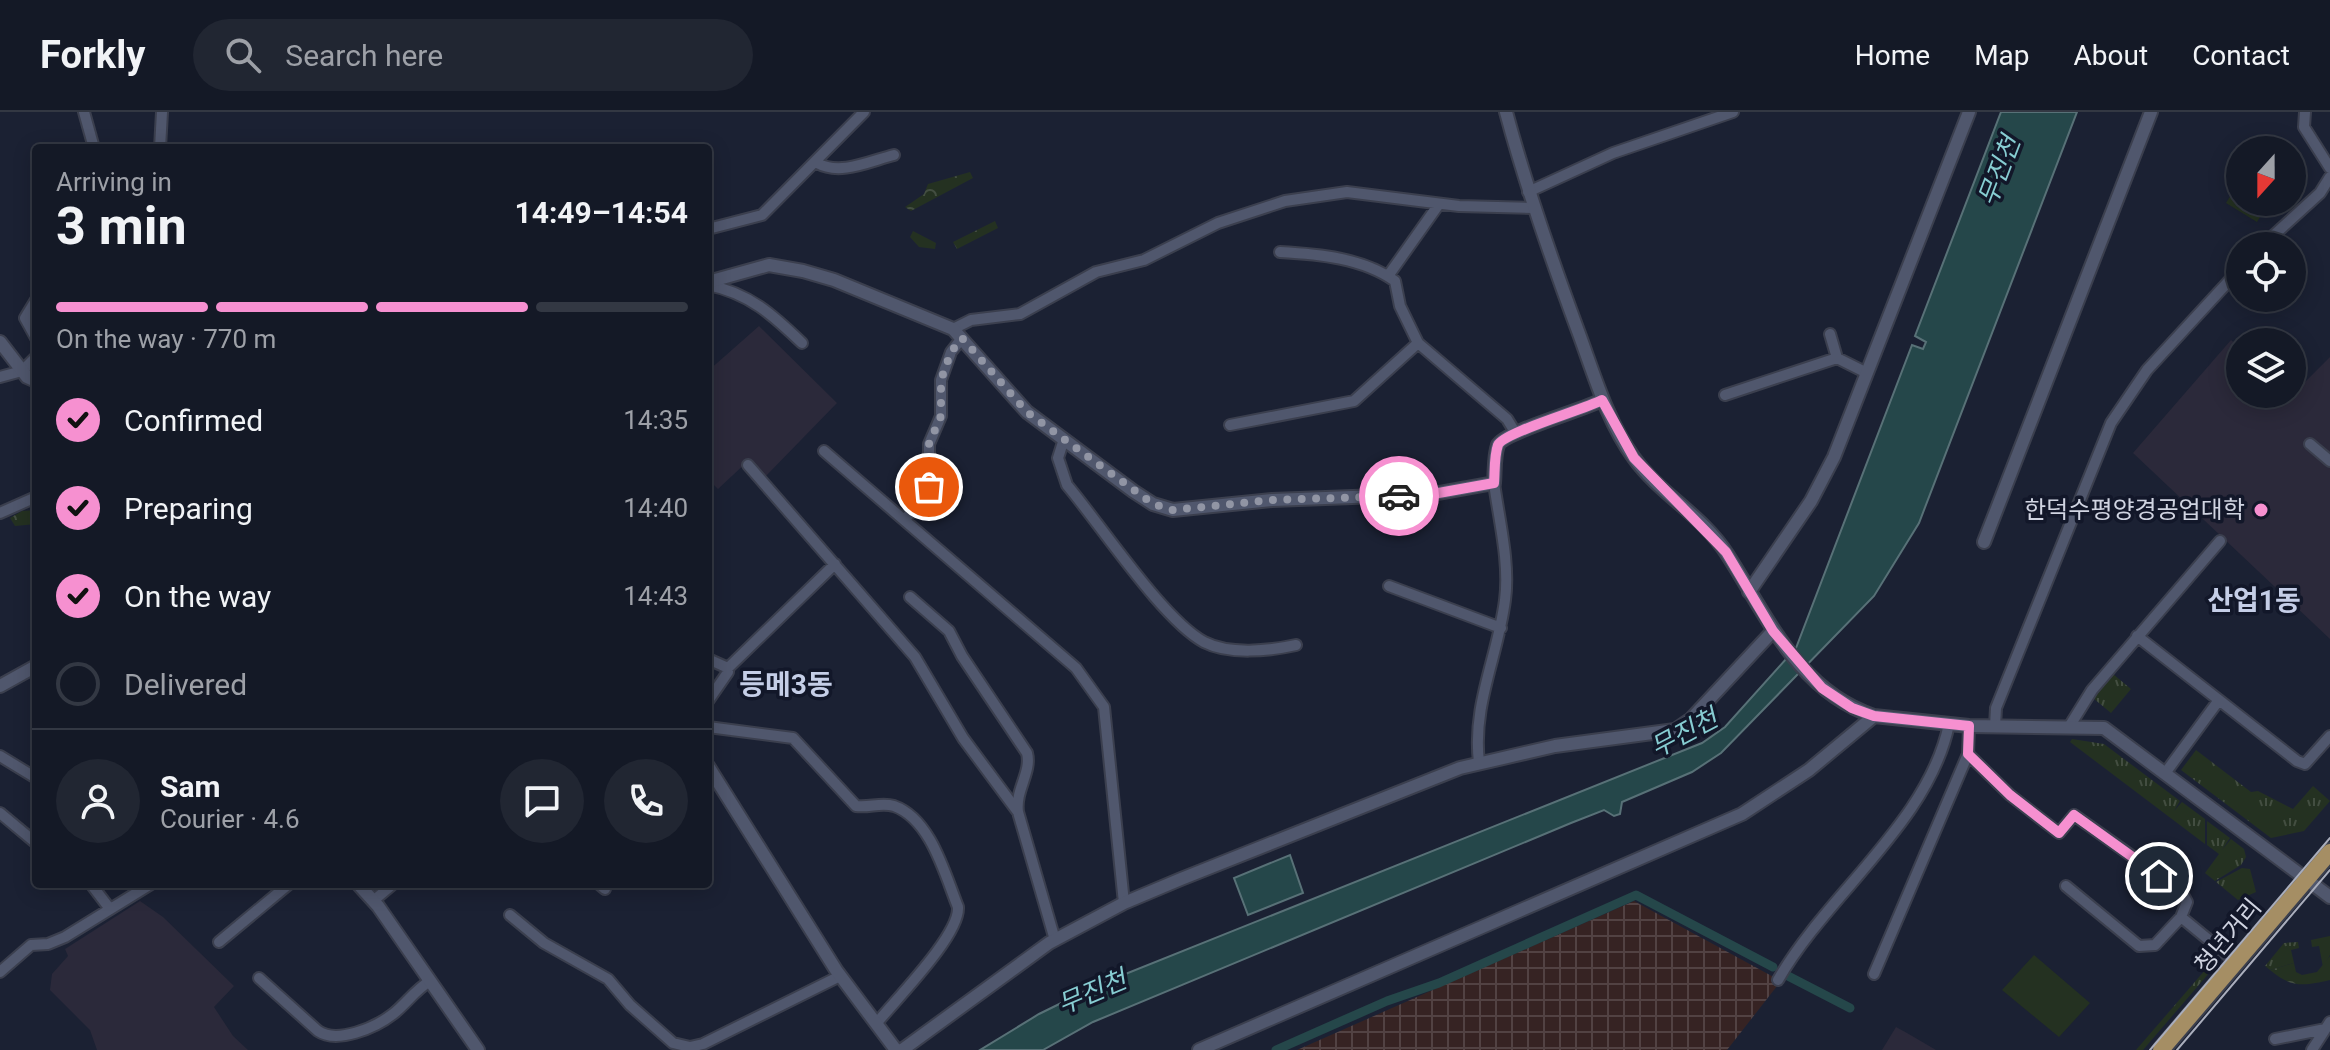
<!DOCTYPE html>
<meta charset="utf-8">
<style>
:root{--surface:#141926;--page:#212632;--text:#f1f3f6;--muted:#9da0a7;--line:#333843;--accent:#f690d0}
body{margin:0;font-family:Roboto,"Noto Sans KR",sans-serif;background:var(--page);color:var(--text);height:100vh;display:flex;flex-direction:column;font-size:30px;white-space:nowrap}
*{box-sizing:border-box;margin:0}
p{font-size:26px;color:var(--muted)}
.icon{flex:none;width:44px;height:44px;fill:none;stroke:currentColor;stroke-width:2;stroke-linecap:round;stroke-linejoin:round}
.map{position:relative;flex:1;overflow:hidden}
.side{position:absolute;left:32px;top:32px;width:680px;height:744px;display:flex;flex-direction:column;background:var(--surface);border-radius:8px;box-shadow:0 4px 20px #0003,0 0 0 2px var(--line)}
.side>*{flex:none}
.needle{width:52px;rotate:201deg}
.fabs{position:absolute;left:2226px;top:24px;display:grid;gap:16px}
.fabs a{display:grid;place-items:center;width:80px;height:80px;border-radius:50%;background:var(--surface);box-shadow:0 4px 20px #0003,0 0 0 2px var(--line);font-size:40px}
.pin{position:absolute;display:grid;place-items:center;width:68px;height:68px;color:#fff;margin:-34px;border:4px solid #fff;border-radius:50%;box-shadow:0 2px 8px #0007}
.courier{position:absolute;display:grid;place-items:center;width:80px;height:80px;margin:-40px;border:6px solid #f690d0;border-radius:50%;background:#fff;color:#222;box-shadow:0 2px 10px #0007}
.summary em{font-style:normal;font-weight:700}
.summary div{display:flex;flex-direction:column-reverse}
.summary{display:flex;align-items:center;justify-content:space-between;height:136px;padding:0 24px}
h1{font-size:52px;font-weight:700;line-height:60px}
.bar{display:grid;grid-template-columns:repeat(4,1fr);gap:12px 8px;align-content:center;height:96px;padding:0 24px}
.bar i{height:10px;border-radius:6px;background:var(--line)}
.bar .current{background:var(--accent)}
.bar p{grid-column:span 4}
.line{display:flex;align-items:center;gap:20px;padding:0 24px;border-top:2px solid var(--line)}
.line div{flex:1}
.round{display:grid;place-items:center;flex:none;width:84px;height:84px;border-radius:42px;background:var(--page)}
ol{padding:0 24px;list-style:none}
li{display:flex;align-items:center;gap:24px;height:88px}
li p{margin-inline-start:auto}
li .icon{padding:8px;border-radius:50%;background:var(--accent);color:#111;stroke-width:4}
li:last-child{color:var(--muted)}
li i{width:44px;height:44px;border:4px solid var(--line);border-radius:50%}
header{display:flex;align-items:center;gap:48px;box-sizing:border-box;height:112px;padding:0 40px;background:var(--surface);border-bottom:2px solid var(--line)}
header strong{font-size:38px}
nav{display:flex;gap:44px;margin-inline-start:auto;font-size:28px}
.search{width:560px;height:72px;background:var(--page);display:flex;align-items:center;gap:20px;box-sizing:border-box;padding:0 28px;border-radius:44px;color:var(--muted);font-size:30px}
.map>svg:first-child{display:block}
.industrial{fill:url(#industrial-grid)}
.education{fill:#2b293a}
.grass{fill:url(#grass-tufts)}
.forest{fill:url(#forest-crowns)}
.pitch{fill:#243121}
.water{fill:#25474a;stroke:#587177;stroke-width:2}
.lines{fill:none;stroke-linecap:round;stroke-linejoin:round}
.canal{stroke:#25474a;stroke-width:9}
.minor-casing{stroke:#3b3f4e;stroke-width:14}
.tertiary-casing{stroke:#3b3f4e;stroke-width:16}
.primary-casing{stroke:#3b3f4e;stroke-width:20}
.minor{stroke:#50576d;stroke-width:10}
.tertiary{stroke:#50576d;stroke-width:12}
.primary{stroke:#a58e64;stroke-width:16}
.tram{stroke:#aaaebc;stroke-width:2}
.done{stroke:#9195a4;stroke-width:8;stroke-dasharray:0 14.4}
.route{stroke:#f690d0;stroke-width:10}
.poi-dot{fill:#f690d0;stroke:#121729;stroke-width:3}
.labels{text-anchor:middle;stroke-width:7;stroke-linejoin:round;paint-order:stroke}
.poi-label{font-size:24px;fill:#d0d4e1;stroke:#121729;text-anchor:end}
.street-label{font-size:24px;fill:#d0d4e1;stroke:#121729}
.water-label{font-size:26px;font-style:italic;fill:#87cdd2;stroke:#121729}
.quarter-label{font-size:28px;font-weight:bold;fill:#c5cee7;stroke:#121729}
</style>
<header>
<strong>Forkly</strong>
<div class="search"><svg class="icon" aria-label="search" viewBox="0 0 24 24"><circle cx="10" cy="10" r="6"/><path d="M15 15l6 6"/></svg>Search here</div>
<nav><a>Home</a><a>Map</a><a>About</a><a>Contact</a></nav>
</header>
<div class="map">
<svg width="2330" height="938" viewBox="0 0 2330 938">
<defs>
<pattern id="industrial-grid" width="8" height="8" patternUnits="userSpaceOnUse" patternTransform="scale(2)"><rect width="8" height="8" fill="#362323"/><path d="M0 4h8M4 0v8" fill="none" stroke="#524243"/></pattern>
<pattern id="grass-tufts" width="24" height="20" patternUnits="userSpaceOnUse" patternTransform="scale(2)"><rect width="24" height="20" fill="#243121"/><path d="M3 7l-1-3M5 7V3M7 7l1-3M15 17l-1-3M17 17v-4M19 17l1-3" fill="none" stroke="#434e41"/></pattern>
<pattern id="forest-crowns" width="20" height="18" patternUnits="userSpaceOnUse" patternTransform="scale(2)"><rect width="20" height="18" fill="#243121"/><path d="M2 6a3 3 0 1 1 6 0M12 15a3 3 0 1 1 6 0" fill="none" stroke="#434e41"/></pattern>
</defs>
<rect width="100%" height="100%" fill="#1b2133"/>
<path class="industrial" d="M1634,789L1781,869L1727,938H1297Z"/>
<path class="education" d="M759,214L837,291L765,365L748,349L718,377L708,367V259Z
M2231,228L2240,236V282H2293L2330,245V527L2133,341Z
M140,789L163,805L234,874L214,895L233,924L248,938H97L90,918L50,878L52,862L68,844L65,837Z
M1896,915L1907,921L1936,938H1882Z"/>
<path class="grass" d="M2113,562L2131,577L2111,601L2093,586Z
M2072,627L2104,632L2180,689L2174,699L2182,690L2205,707V732L2070,630Z
M2196,638L2251,680L2258,679L2293,697L2313,674L2330,689L2304,719L2271,726L2181,658Z
M2207,709L2230,726L2222,738L2231,727L2244,737L2246,745L2241,753L2215,769L2205,761L2219,742L2207,733Z
M2242,756L2250,757L2256,780L2238,788L2216,770Z
M2330,824V843L2323,855L2319,834L2312,835L2311,828Z
M2298,830L2299,836L2291,838L2294,851L2270,858L2265,854L2284,831Z
M2206,857L2210,860L2143,938H2136Z"/>
<path class="forest" d="M970,60L973,66L911,99L905,95L924,82L928,72Z
M995,109L998,116L957,137L953,130Z
M913,119L936,131L935,137L919,135L910,125Z
M36,398V412L15,414L10,406L22,399Z
M2330,844V868C2304,874 2291,876 2270,858L2294,851L2296,860L2302,863L2317,860Z"/>
<path class="pitch" d="M2240,68V90H2269L2257,110L2226,91Z
M2034,843L2090,891L2059,925L2002,878Z"/>
<path class="water" d="M2001,0H2077L1919,411L1874,484L1721,641L1692,660L1622,690L1620,702L1614,704L1604,698L1571,711L1093,910L1043,938H980L1039,902L1098,873L1702,631L1725,615L1796,536L1912,233L1923,237L1926,230L1915,224Z
M1290,743L1303,781L1248,803L1234,766Z"/>
<g class="lines">
<path class="canal" d="M1788,864L1850,896
M1276,938L1387,889L1439,871L1636,783L1773,855"/>
<defs>
<path id="minor" d="M84,0L94,36
M2305,0L2304,15L2330,56
M160,36L162,0
M817,51C840,64 870,49 894,43
M1528,80L1613,41L1733,0
M708,117L762,103L864,0
M2262,134L2320,81L2330,65
M1280,140C1318,142 1363,146 1395,169L1400,194L1418,231
M1388,164L1439,92
M708,173C749,181 773,203 802,231
M36,188L25,206L36,226
M953,217L971,208L1020,202L1096,160L1144,148L1218,111L1285,89L1347,80L1459,94L1533,96
M1830,222L1837,246
M0,265L22,259L36,245
M1725,283L1837,246L1867,261
M1230,313L1354,289L1418,231L1507,307L1515,320
M1064,327L1058,346L1067,373C1100,412 1163,508 1204,530C1229,543 1269,539 1296,533
M2310,332L2330,349
M824,339L1076,556L1104,595L1124,791
M748,353L915,545L963,626L1018,700
M0,401L36,385
M905,408L929,375V332L941,304V268L951,240L962,226
M1389,474L1501,516
M910,485L949,519L962,544L1027,641C1032,660 1015,678 1018,700L1055,828
M2137,524L2297,649L2305,652L2330,624
M708,547L728,556V560L708,589
M728,556L835,452
M1995,614L1996,596L2111,311L2147,258L2240,157
M708,615L793,626L856,694C869,696 881,690 894,694C931,707 945,763 958,795C960,823 896,887 876,912
M2069,615L2092,578L2220,429
M1968,642L2010,683L2059,721L2074,703L2181,779L2187,790L2181,805
M0,644L36,666
M1479,650C1472,593 1498,544 1505,488C1510,451 1499,408 1494,371
M2166,660L2219,588
M0,701L36,731
M91,772L110,797
M599,772L605,777
M2066,774L2139,834L2155,833L2181,805L2237,851
M373,789L392,773
M510,803L544,831L608,867L630,893L673,931L690,935L703,932L840,864
M219,830L289,772
M0,860L31,833L48,832L65,825L151,772
M1874,862L1968,642L1969,614
M259,866L318,919C337,932 375,916 393,902C406,892 415,878 430,869
M1778,868C1827,782 1929,710 1949,612
M2275,927L2325,917
M2312,938L2330,910"/>
<path id="tertiary" d="M1506,0C1526,75 1551,146 1578,219C1594,262 1607,309 1634,346C1660,382 1703,404 1727,442C1767,504 1798,579 1874,604
M708,170L769,153L803,159L834,168L953,217L1027,300L1133,379L1153,392L1173,398L1272,388L1433,382L1494,371C1495,360 1494,344 1498,333C1504,320 1583,298 1602,288
M0,230L27,265L36,269
M1984,430L2151,0
M1749,480L1811,389L1834,345L1969,0
M0,574L36,554
M708,654L836,858L896,938
M358,772L378,794L478,938
M902,938L1049,831L1124,791L1181,767L1460,656L1555,634L1675,618L1691,607L1773,519
M1199,938L1742,702L1809,658L1874,604L1969,614L2104,616L2330,785"/>
<path id="primary" d="M2161,938L2330,740"/>
</defs>
<use href="#minor" class="minor-casing"/>
<use href="#tertiary" class="tertiary-casing"/>
<use href="#primary" class="primary-casing"/>
<use href="#minor" class="minor"/>
<use href="#tertiary" class="tertiary"/>
<use href="#primary" class="primary"/>
<path class="tram" d="M2150,938L2330,726
M2177,938L2330,758"/>
</g>
<g class="lines">
<path class="done" d="M929,375V332L941,304V268L951,240L962,226L1027,300L1153,392L1173,398L1272,388L1399,384"/>
<path class="route" d="M1399,384L1433,382L1494,371C1495,360 1494,344 1498,333C1504,320 1583,298 1602,288L1634,346L1726,440L1773,519L1822,576L1852,596L1874,604L1969,614L1968,642L2010,683L2059,721L2074,703L2159,764"/>
</g>
<circle class="poi-dot" cx="2261" cy="398" r="8"/>
<g class="labels">
<g class="poi-label">
<text x="2245" y="406">한덕수평양경공업대학</text>
</g>
<g class="street-label">
<text transform="translate(2228 824) rotate(-50)" y="8">청년거리</text>
</g>
<g class="water-label">
<text transform="translate(1999 59) rotate(-69)" y="9">무진천</text>
<text transform="translate(1684 621) rotate(-28)" y="9">무진천</text>
<text transform="translate(1092 880) rotate(-23)" y="9">무진천</text>
</g>
<g class="quarter-label">
<text x="2254" y="498">산업1동</text>
<text x="786" y="582">등메3동</text>
</g>
</g>
</svg>
<div class="fabs">
<a><svg class="needle" viewBox="-14 -14 28 28"><path d="M0-13l5 13h-10z" fill="#e53935"/><path d="M0 13l5-13h-10z" fill="#9da0a7"/></svg></a>
<a><svg class="icon" aria-label="locate" viewBox="0 0 24 24"><circle cx="12" cy="12" r="6"/><path d="M12 2v4M12 18v4M2 12h4M18 12h4"/></svg></a>
<a><svg class="icon" aria-label="layers" viewBox="0 0 24 24"><path d="M12 4l9 5-9 5-9-5zM3 14l9 5 9-5"/></svg></a>
</div>
<div class="pin" style="left:929px;top:375px;background:#ea580c"><svg class="icon" aria-label="bag" viewBox="0 0 24 24"><path d="M5 8h14l-1 12H6zM9 8a3 3 0 0 1 6 0"/></svg></div>
<div class="pin" style="left:2159px;top:764px;background:#1f2937"><svg class="icon" aria-label="home" viewBox="0 0 24 24"><path d="M3 11l9-7 9 7M6 9v11h12V9"/></svg></div>
<div class="courier" style="left:1399px;top:384px"><svg class="icon" aria-label="car" viewBox="0 0 24 24"><path d="M5 17H2v-5l4-1 3-4h7l3 4 3 1v5h-3M9 17h6M6 11h13"/><circle cx="7" cy="17" r="2"/><circle cx="17" cy="17" r="2"/></svg></div>
<section class="side">
<div class="summary"><div><h1>3 min</h1><p>Arriving in</p></div><em>14:49–14:54</em></div>
<div class="bar"><i class="current"></i><i class="current"></i><i class="current"></i><i></i><p>On the way · 770 m</p></div>
<ol>
<li><svg class="icon" aria-label="check" viewBox="0 0 24 24"><path d="M5 12l5 5 9-10"/></svg>Confirmed<p>14:35</p></li>
<li><svg class="icon" aria-label="check" viewBox="0 0 24 24"><path d="M5 12l5 5 9-10"/></svg>Preparing<p>14:40</p></li>
<li><svg class="icon" aria-label="check" viewBox="0 0 24 24"><path d="M5 12l5 5 9-10"/></svg>On the way<p>14:43</p></li>
<li><i></i>Delivered</li>
</ol>
<div class="line" style="height:144px"><a class="round"><svg class="icon" aria-label="person" viewBox="0 0 24 24"><circle cx="12" cy="8" r="4"/><path d="M4 21q1-7 8-7t8 7"/></svg></a><div><b>Sam</b><p>Courier · 4.6</p></div><a class="round"><svg class="icon" aria-label="chat" viewBox="0 0 24 24"><path d="M4 5h16v11H9l-5 4z"/></svg></a><a class="round"><svg class="icon" aria-label="phone" viewBox="0 0 24 24"><path d="M5 4h4l2 5-3 2q2 4 5 5l2-3 5 2v4C11 20 4 13 5 4z"/></svg></a></div>
</section>
</div>
